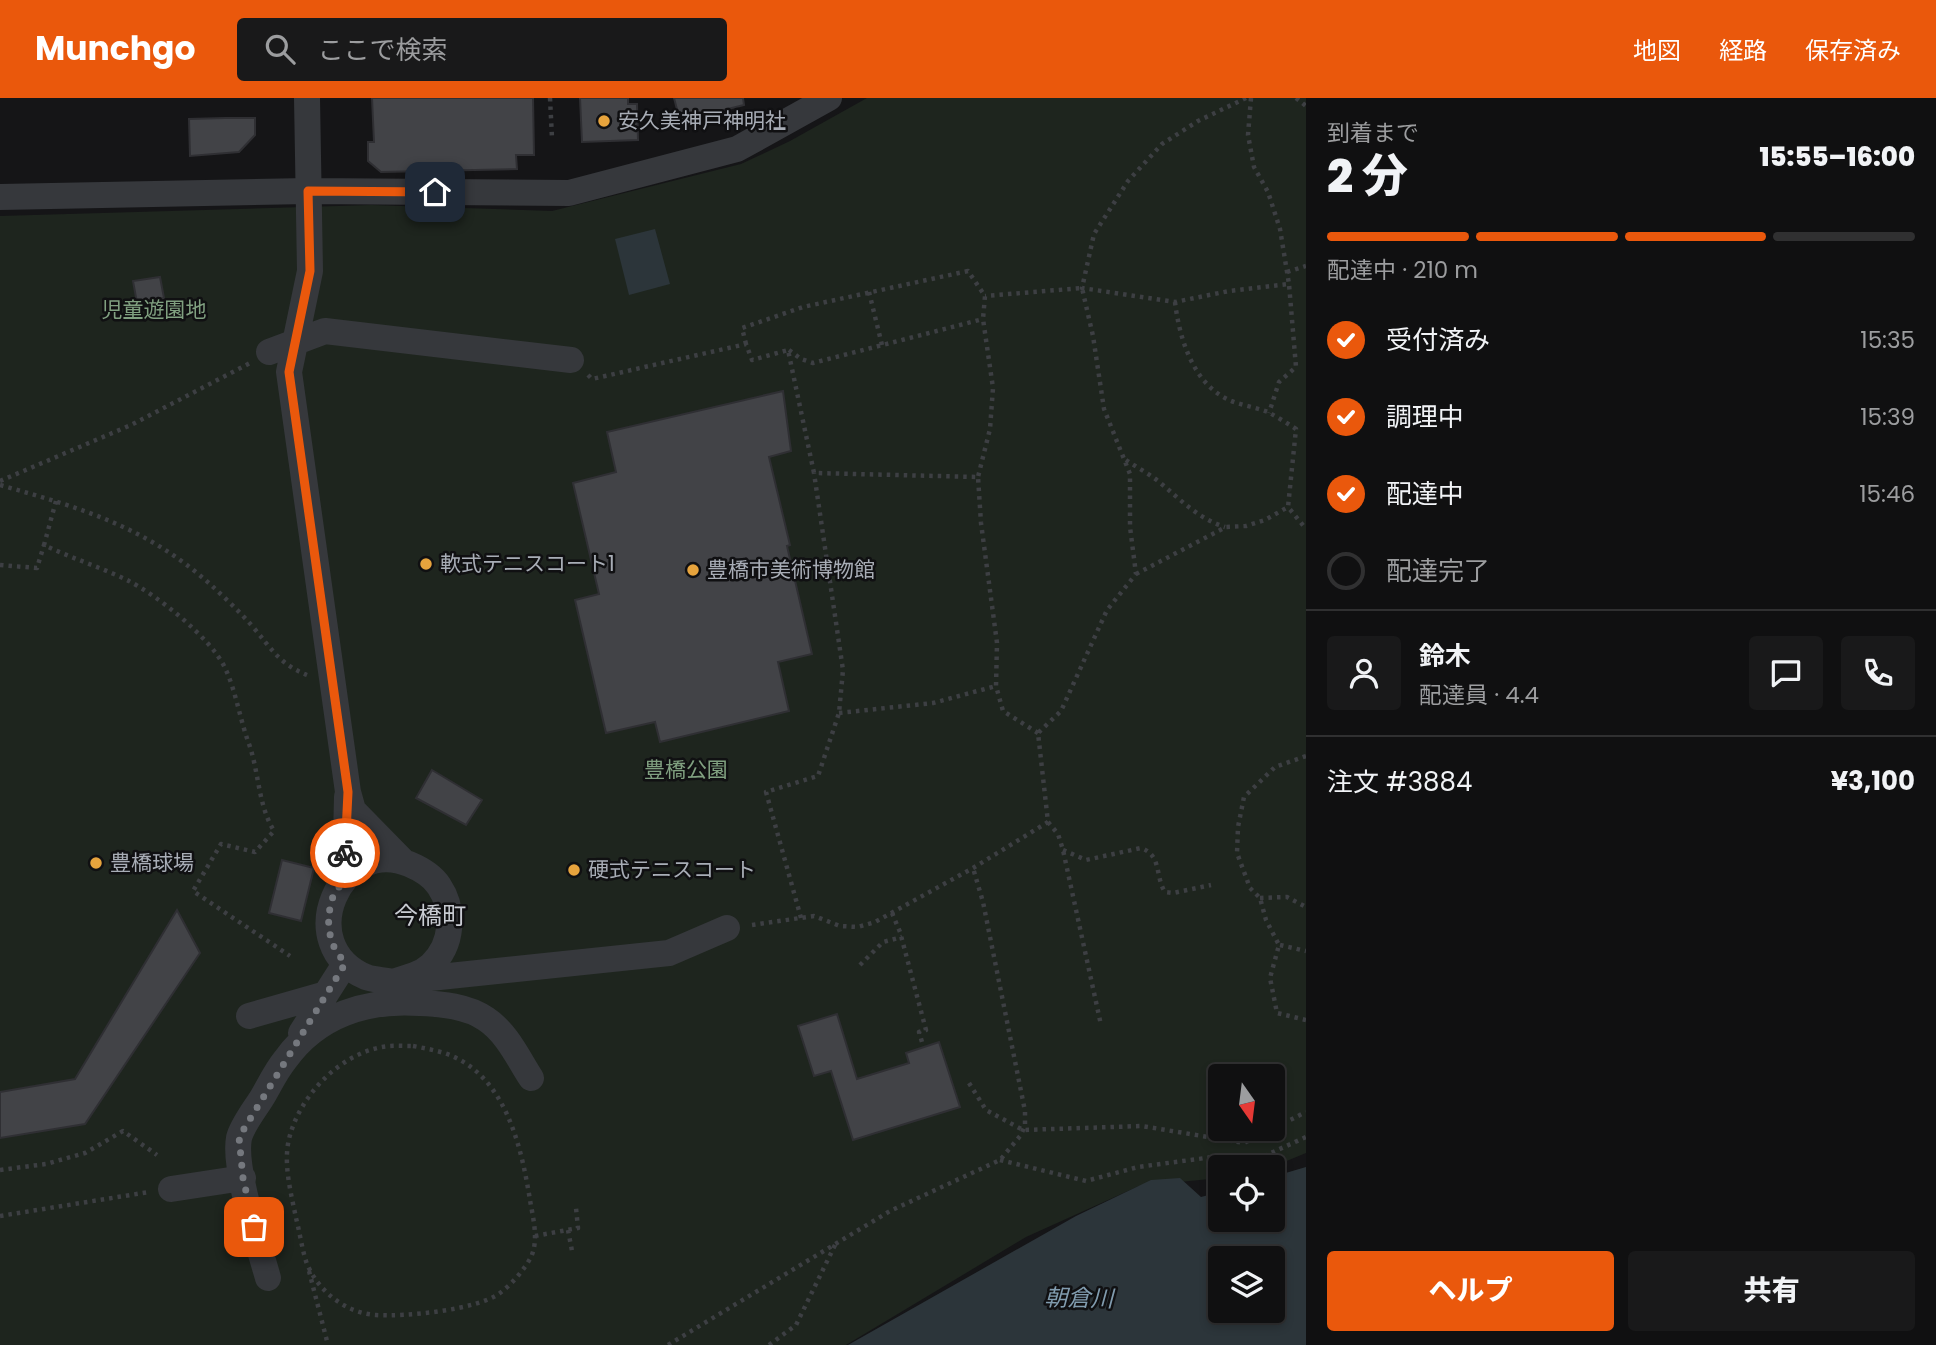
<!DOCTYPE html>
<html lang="ja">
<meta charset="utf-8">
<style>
:root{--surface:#101011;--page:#19191a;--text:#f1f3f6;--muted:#9c9d9f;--line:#303031;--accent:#ea580c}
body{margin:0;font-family:Poppins,"Noto Sans JP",sans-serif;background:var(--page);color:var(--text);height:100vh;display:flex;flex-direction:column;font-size:26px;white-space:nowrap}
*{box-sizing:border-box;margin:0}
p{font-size:23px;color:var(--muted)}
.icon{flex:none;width:38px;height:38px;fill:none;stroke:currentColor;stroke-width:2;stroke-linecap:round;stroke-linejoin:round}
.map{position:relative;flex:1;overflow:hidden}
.details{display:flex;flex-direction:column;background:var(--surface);width:630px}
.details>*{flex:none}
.needle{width:46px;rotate:166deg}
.buttons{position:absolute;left:1208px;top:966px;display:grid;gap:14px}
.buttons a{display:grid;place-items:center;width:77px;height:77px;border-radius:7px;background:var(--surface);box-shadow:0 4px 10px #0003,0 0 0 2px var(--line);font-size:35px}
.pin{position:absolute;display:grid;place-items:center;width:60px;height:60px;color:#fff;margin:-30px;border-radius:14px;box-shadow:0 4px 10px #0006}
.courier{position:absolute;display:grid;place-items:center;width:70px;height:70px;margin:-35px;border:5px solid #ea580c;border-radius:50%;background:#fff;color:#222;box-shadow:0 2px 9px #0007}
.head em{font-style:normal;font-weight:800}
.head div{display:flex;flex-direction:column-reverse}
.head{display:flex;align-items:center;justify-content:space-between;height:119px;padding:0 21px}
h1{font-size:46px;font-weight:800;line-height:52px}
.bar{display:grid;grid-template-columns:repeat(4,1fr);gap:10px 7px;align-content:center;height:84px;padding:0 21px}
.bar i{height:9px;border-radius:5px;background:var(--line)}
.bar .on{background:var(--accent)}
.bar p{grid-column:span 4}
.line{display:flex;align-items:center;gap:18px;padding:0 21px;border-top:2px solid var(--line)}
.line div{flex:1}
.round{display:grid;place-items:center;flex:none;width:74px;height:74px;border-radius:7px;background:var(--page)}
ol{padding:0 21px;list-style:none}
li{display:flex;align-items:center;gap:21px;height:77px}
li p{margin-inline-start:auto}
li .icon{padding:7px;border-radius:50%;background:var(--accent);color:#fff;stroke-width:4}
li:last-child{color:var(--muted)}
li i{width:38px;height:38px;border:4px solid var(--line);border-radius:50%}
.cta{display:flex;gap:14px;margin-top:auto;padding:14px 21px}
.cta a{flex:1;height:80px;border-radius:7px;background:var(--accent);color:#fff;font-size:28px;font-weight:800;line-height:80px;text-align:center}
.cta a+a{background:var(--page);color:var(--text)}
header{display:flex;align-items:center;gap:42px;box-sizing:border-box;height:98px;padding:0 35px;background:var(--accent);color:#fff}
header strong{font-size:33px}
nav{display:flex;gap:38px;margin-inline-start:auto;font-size:24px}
.search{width:490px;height:63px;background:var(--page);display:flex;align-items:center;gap:18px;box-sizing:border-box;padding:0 24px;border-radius:7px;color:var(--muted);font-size:26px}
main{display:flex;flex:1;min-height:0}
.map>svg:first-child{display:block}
.green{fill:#1e251e;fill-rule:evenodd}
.water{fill:#2c353a;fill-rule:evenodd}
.building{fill:#424347;stroke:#2f2f33;stroke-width:2}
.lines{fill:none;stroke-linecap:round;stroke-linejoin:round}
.path{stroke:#3d3f43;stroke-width:4.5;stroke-dasharray:3.5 5;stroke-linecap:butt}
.minor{stroke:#36383c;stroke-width:26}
.done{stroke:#75787e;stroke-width:7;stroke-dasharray:0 12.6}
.route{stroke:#ea580c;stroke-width:9}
.poi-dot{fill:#e7a43d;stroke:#101012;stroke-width:2.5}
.labels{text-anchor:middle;stroke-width:5;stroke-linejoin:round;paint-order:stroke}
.poi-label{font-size:21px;fill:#a8adb6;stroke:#101012;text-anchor:start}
.park-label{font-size:21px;fill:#80a080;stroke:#101012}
.water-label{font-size:23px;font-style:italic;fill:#819caf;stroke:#101012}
.quarter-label{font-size:24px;fill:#c9ccd3;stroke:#101012}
</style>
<header>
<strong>Munchgo</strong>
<div class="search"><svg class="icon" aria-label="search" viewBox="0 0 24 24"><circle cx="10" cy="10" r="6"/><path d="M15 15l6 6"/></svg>ここで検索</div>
<nav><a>地図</a><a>経路</a><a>保存済み</a></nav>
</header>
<main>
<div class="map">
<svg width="1306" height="1247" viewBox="0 0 1306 1247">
<rect width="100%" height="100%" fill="#151517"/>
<path class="green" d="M867,0H1306V1055L1272,1069H1220V1080L1139,1088L1026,1139L846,1247H0V118L371,107L552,113L741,66L790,43ZM1220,978H1272V1031H1220Z"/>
<path class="water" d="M655,131L670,186L629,197L615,141Z
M1306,1069V1247H848L1076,1118L1151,1082L1180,1080L1201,1099L1220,1094V1122H1272V1079ZM1220,1160H1272V1213H1220Z"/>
<path class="building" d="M372,0H533L534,57H516L517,71L381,74L368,63V44H374Z
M580,0H628V6H637L638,42L582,44Z
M674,0H743L744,7L680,23Z
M225,20H255V37L239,54L190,58L189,21Z
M160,179L164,200L137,205L133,183Z
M783,293L791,353L769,359L790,447L787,448L812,556L778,564L789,613L660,644L655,624L606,635L575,502L599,496L573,385L616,374L607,334Z
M432,672L482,702L466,727L416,700Z
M282,762L314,770L301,823L269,815Z
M177,812L200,855L85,1026L0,1040V994L75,981Z
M837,916L857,981L909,965L906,955L939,944L960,1009L853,1042L831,973L814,978L798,928Z"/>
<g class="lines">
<path class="path" d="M550,0L552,40
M1246,0L1198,23L1162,46L1128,83L1094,136L1082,190L1175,204L1229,193L1289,186L1296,269L1279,284L1269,315
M1251,0L1248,37L1254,69L1268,94L1280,131L1289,186
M1296,0L1306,8
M1287,174L1306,168
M869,194L882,247
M1175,204C1179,238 1192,284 1227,301C1239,307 1255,309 1268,314C1277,319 1287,325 1296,331L1288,409L1306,431
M746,246L742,230L803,209L968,173L985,198L983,221L993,290L990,331L978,379
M789,252L801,261L813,265L983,221
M588,277L592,281L746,246L752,262L788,252L814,375L978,379L981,425L997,545L996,588L1003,613L1038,635
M1126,362C1136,369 1148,375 1158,383C1180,401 1197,420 1225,429
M0,383L131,327L250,265
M0,387C81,410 147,429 211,487C225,500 240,514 253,529C271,550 279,566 307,577
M56,403L44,447C71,460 100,469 127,482C157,497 211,540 225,570C236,593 240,622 249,646C259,674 258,707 274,733L255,754L221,746L193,793L290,858
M0,467L37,470L44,447
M1136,476L1226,429L1246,428L1265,422L1288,409
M839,615L933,605L996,588
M1306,658L1275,669L1244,699L1238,729L1237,755L1250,790L1260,800L1266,822L1279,847L1270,880L1277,915L1306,922
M1048,724L1058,736L1063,752L1101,927
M1063,752L1086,762L1141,750C1162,757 1155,779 1165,794L1173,795L1211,787
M1260,800L1287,799L1306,809
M892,815L900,834L926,932L919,934L922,944
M801,820L766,694L818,678L839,615L843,572L814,375
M752,827L814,818L840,828L858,829L875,824L973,770L1048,724L1038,635L1061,613L1107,512L1136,476L1130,429V376L1104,311L1093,238L1082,190L985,198
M1280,847L1306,853
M860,867L883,844L902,839
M413,948C424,950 434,952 444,955C505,975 521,1047 530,1102C533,1120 539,1142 531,1159C524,1172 512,1186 500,1195C477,1212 405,1219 376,1217C346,1215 319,1194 307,1166C302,1152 300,1135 296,1120C291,1095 283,1066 289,1041C299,999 338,957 382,949C392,947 403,948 413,948Z
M969,985L986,1012L1023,1032L1142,1028L1244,1045L1306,1014
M1000,1062L1086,1083L1138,1069L1213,1059L1236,1067L1249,1065L1306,1039
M0,1072L46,1066L85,1055L123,1033L157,1057
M0,1118L149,1094
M568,1132L572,1153
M535,1138L578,1130L576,1110
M309,1173L328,1247
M668,1247L890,1113L1000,1062L1021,1037L1025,1027V1013L983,804L973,770
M769,1247L796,1227L836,1145"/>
<path class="minor" d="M307,0L310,173L289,274L348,694L353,712L403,763
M0,99L308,93L569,95L737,51L829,0
M269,254L325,233L571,262
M345,780L347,699
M392,884C406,880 420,877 431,867C453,847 455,812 439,788C432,777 421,771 409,766C341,737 291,847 366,879C374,882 384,882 392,884L669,855L727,830
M249,918L326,896
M301,935L345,866
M171,1091L243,1080
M268,1180C259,1148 233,1070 239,1040C242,1027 256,1010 263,998C270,986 276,973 285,962C317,917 367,901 420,905C442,906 467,908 486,921C507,935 518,960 531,980"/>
</g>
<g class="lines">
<path class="done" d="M254,1129L243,1080L239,1039L345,866L331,844L328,819L333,798L345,780V755"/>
<path class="route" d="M345,755L348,694L289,274L310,173L308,93L435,94"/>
</g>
<g class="poi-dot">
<circle cx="604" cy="23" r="7"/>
<circle cx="426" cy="466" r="7"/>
<circle cx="693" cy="472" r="7"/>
<circle cx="96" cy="765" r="7"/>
<circle cx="574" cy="772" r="7"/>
</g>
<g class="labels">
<g class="poi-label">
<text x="618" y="30">安久美神戸神明社</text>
<text x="440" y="473">軟式テニスコート1</text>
<text x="707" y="479">豊橋市美術博物館</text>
<text x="110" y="772">豊橋球場</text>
<text x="588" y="779">硬式テニスコート</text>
</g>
<g class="park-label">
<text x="154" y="219">児童遊園地</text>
<text x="686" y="679">豊橋公園</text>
</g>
<g class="water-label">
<text transform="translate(1079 1200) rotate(1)" y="8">朝倉川</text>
</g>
<g class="quarter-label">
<text x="430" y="826">今橋町</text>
</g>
</g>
</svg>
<div class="buttons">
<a><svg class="needle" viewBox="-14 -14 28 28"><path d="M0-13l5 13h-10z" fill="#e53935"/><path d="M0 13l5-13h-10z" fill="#9c9d9f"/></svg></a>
<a><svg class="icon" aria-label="locate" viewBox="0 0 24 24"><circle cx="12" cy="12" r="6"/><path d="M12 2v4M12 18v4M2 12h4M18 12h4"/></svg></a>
<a><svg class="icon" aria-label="layers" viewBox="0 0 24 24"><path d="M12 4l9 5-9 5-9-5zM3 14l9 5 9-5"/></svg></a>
</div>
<div class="pin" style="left:254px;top:1129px;background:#ea580c"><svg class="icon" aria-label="bag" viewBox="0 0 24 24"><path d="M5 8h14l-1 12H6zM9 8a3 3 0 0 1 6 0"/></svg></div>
<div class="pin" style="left:435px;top:94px;background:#1f2937"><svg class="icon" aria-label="home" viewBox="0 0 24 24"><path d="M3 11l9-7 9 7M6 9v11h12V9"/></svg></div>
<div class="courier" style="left:345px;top:755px"><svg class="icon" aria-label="bike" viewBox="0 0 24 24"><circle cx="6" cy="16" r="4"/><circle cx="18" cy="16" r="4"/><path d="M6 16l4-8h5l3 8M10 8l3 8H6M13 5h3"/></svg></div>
</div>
<section class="details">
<div class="head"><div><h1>2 分</h1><p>到着まで</p></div><em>15:55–16:00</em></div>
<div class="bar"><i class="on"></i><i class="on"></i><i class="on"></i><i></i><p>配達中 · 210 m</p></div>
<ol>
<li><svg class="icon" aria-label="check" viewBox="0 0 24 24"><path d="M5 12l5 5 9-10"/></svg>受付済み<p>15:35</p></li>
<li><svg class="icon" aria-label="check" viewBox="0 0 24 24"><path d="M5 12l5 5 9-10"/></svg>調理中<p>15:39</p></li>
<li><svg class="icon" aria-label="check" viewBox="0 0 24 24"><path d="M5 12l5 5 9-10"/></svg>配達中<p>15:46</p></li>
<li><i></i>配達完了</li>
</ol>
<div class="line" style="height:126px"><a class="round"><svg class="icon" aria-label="person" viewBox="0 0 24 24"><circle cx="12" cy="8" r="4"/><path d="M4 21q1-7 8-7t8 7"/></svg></a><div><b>鈴木</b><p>配達員 · 4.4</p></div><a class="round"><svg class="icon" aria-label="chat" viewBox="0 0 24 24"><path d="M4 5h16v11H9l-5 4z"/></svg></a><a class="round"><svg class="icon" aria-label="phone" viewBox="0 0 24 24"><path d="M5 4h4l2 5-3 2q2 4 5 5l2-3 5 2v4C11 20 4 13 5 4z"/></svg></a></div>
<div class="line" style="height:91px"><div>注文 #3884</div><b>¥3,100</b></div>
<div class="cta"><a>ヘルプ</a><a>共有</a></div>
</section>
</main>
